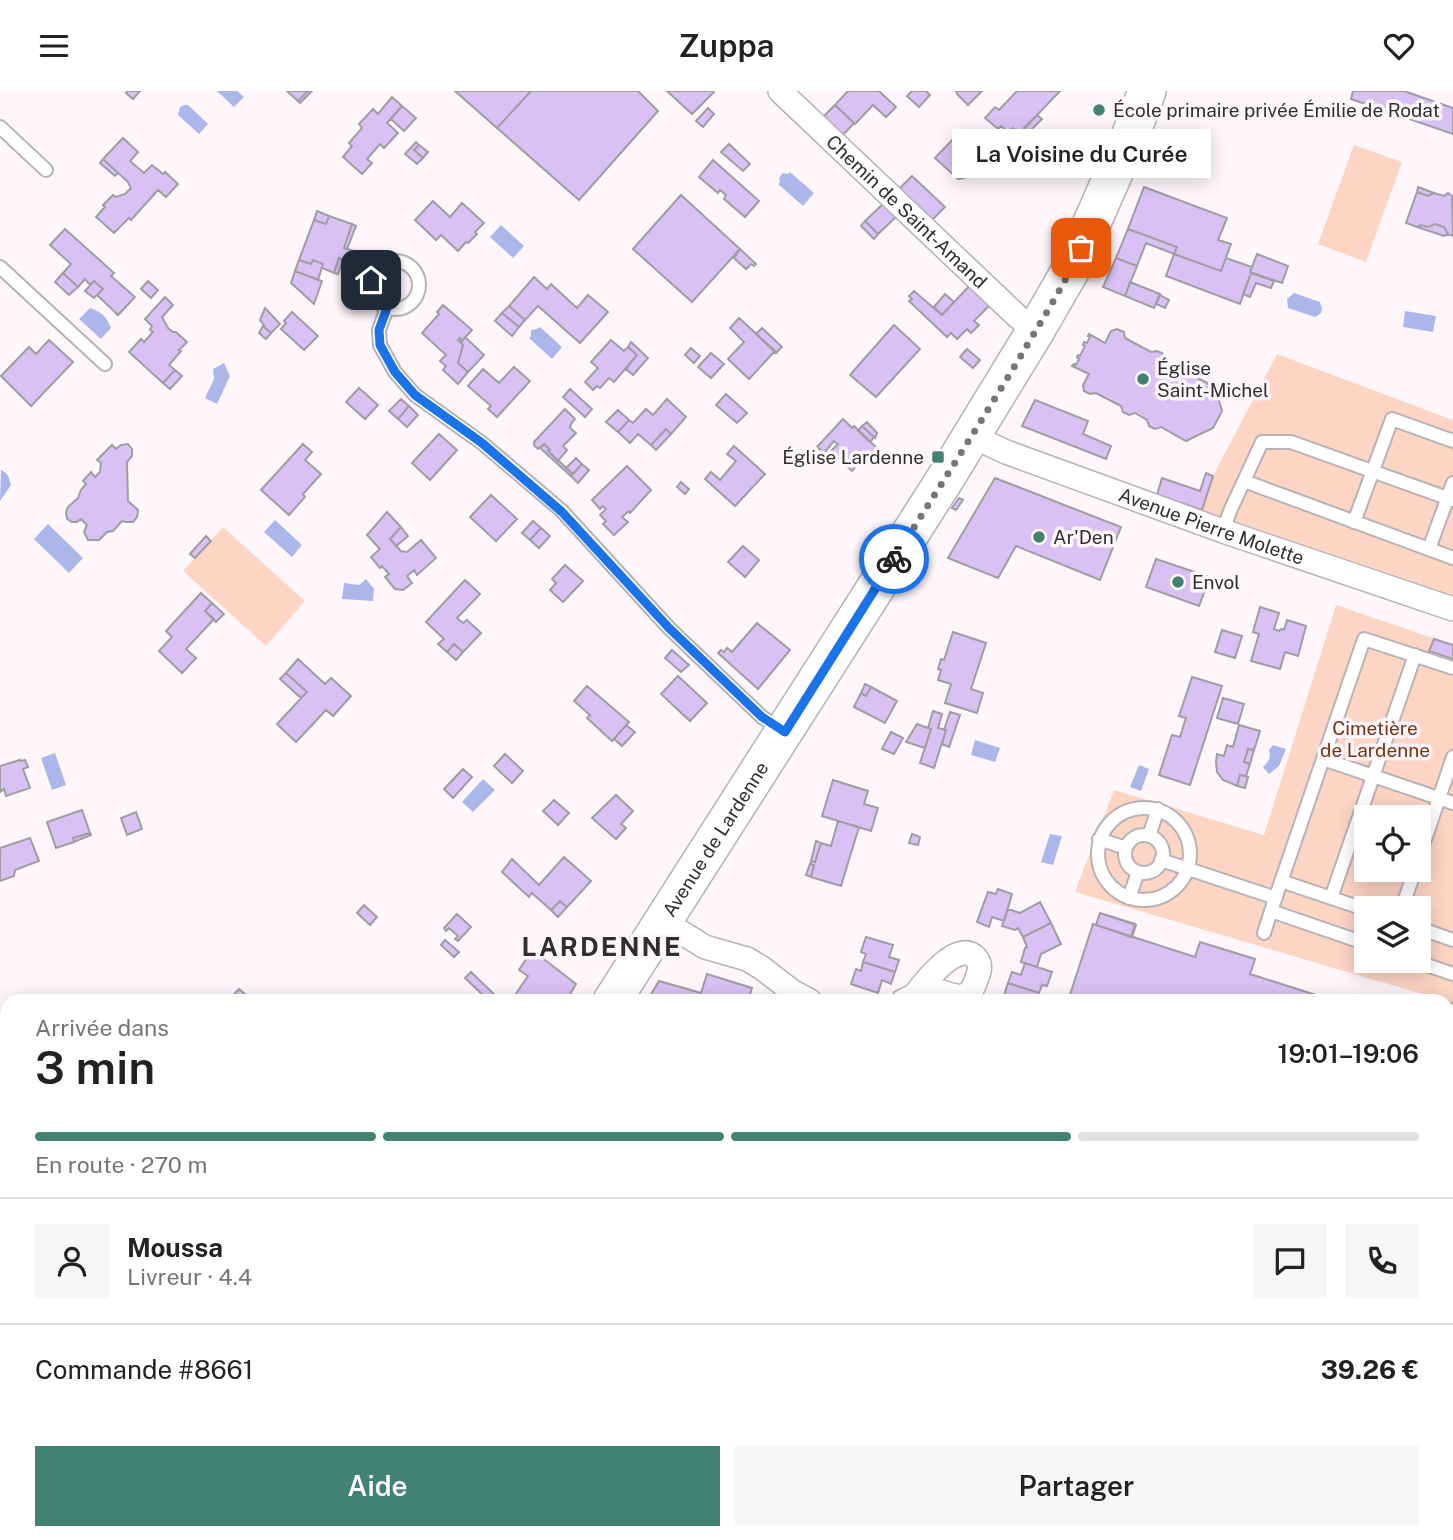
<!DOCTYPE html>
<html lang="fr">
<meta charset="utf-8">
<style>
:root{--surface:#fff;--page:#f6f6f6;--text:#222;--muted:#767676;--line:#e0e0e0;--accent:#418272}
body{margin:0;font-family:"Public Sans",sans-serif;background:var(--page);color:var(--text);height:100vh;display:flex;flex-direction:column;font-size:26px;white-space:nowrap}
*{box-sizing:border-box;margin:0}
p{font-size:23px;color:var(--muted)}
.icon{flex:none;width:38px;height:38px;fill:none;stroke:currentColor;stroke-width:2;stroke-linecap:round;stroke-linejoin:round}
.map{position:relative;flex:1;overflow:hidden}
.panel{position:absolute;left:0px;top:903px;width:1454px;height:546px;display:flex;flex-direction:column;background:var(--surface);border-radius:21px 21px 0 0;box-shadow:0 4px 18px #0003}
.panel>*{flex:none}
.controls{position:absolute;left:1354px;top:714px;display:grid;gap:14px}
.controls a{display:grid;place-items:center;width:77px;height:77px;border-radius:0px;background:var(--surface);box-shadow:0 4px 18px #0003;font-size:35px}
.pin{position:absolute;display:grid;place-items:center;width:60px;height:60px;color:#fff;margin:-30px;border-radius:14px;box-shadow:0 4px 10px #0006}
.courier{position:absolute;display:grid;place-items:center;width:70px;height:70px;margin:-35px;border:5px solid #1a73e8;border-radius:50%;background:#fff;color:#222;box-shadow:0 2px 9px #0007}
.bubble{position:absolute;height:49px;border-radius:0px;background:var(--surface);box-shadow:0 4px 18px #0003;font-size:23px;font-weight:600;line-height:49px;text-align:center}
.head em{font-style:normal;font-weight:600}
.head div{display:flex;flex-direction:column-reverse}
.head{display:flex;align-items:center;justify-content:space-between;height:119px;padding:0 35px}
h1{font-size:46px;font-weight:600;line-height:52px}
.bar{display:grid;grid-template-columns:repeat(4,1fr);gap:10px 7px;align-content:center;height:84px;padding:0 35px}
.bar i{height:9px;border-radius:5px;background:var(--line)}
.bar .on{background:var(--accent)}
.bar p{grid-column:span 4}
.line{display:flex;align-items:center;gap:18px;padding:0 35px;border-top:2px solid var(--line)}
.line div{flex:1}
.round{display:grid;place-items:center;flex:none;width:74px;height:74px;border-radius:0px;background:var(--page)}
.cta{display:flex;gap:14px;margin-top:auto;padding:14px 35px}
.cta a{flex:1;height:80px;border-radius:0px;background:var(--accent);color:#fff;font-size:28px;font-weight:600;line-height:80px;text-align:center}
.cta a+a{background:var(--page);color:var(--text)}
header{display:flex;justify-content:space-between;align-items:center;height:91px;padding:0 35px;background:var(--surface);font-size:32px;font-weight:600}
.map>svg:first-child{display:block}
.green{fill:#fdd5c4;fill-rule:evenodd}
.water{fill:#abb7eb}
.building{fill:#d9c1f4;stroke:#a09ca3;stroke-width:2}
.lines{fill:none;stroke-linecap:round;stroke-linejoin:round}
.service-casing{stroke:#b8b1b5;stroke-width:16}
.minor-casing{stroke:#b8b1b5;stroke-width:26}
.primary-casing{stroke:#b8b1b5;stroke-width:40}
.service{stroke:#fff;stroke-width:12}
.minor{stroke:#fff;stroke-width:23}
.primary{stroke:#fff;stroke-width:37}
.done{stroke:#797476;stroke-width:7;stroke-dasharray:0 12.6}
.route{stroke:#1a73e8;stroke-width:9}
.poi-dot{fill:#418272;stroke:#fef6fb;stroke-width:2.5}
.labels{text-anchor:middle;stroke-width:7;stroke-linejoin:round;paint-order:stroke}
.poi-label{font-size:19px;fill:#312e2f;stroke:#fef6fb;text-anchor:start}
.street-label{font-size:19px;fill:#312e2f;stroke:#fef6fb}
.park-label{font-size:19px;fill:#763310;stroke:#fef6fb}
.district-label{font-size:26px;font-weight:bold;letter-spacing:2px;fill:#312e2f;stroke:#fef6fb}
</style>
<header><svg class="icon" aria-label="menu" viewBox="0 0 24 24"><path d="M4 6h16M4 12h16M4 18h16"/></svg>Zuppa<svg class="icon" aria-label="heart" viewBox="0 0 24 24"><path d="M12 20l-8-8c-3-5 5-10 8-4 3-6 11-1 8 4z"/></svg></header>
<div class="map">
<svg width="1453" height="1449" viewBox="0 0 1453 1449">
<rect width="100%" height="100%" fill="#fef6fb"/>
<path class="green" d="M1354,54L1402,71L1366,171L1318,153Z
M1277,263L1453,329V504L1202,419L1213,385Z
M223,436L305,510L266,555L183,480Z
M1336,514L1453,554V912L1075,801L1114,699L1264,744ZM1367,726H1419V779H1367ZM1367,817H1419V870H1367Z"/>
<path class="water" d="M217,0H237L244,6L234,16Z
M184,14H188L208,33L199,43L178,24L180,16Z
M790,81L814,102L803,115L778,93L780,91L779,88L781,84L783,82L788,83Z
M501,134L524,155L513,167L490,146Z
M1294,202L1320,211L1322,218L1321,222L1315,226L1288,217L1287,208Z
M90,217C102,221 106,225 111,237L101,248L79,228Z
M1405,220L1436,225L1433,241L1403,236Z
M540,236L562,256L552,268L529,247L531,245V239L537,238Z
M224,272L230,285L217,313L205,307L214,288L213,278Z
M1,379C8,382 9,386 11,394L0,410Z
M275,429L302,454L292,466L264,441Z
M48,433L83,467L69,482L34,448Z
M366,488L374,498L373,510L342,508L344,492L359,494Z
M975,649L1000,657L995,671L971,664Z
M1273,654L1286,658L1279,675L1269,683L1263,676C1269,671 1271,666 1269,659Z
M55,662L66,694L52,699L41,667Z
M1139,674L1149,678L1141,700L1130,696Z
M483,688L495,699L473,721L462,711Z
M1050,743L1062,745L1053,774L1041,771Z"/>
<path class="building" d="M128,0H140L133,8L126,2Z
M287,0H308L298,10Z
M308,0H312L300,12L298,10Z
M455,0H531L497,37Z
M531,0H638L658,20L579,109L497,37Z
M667,0H712L714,1L692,23Z
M848,0H879L896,16L886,26L873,14L855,33L835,14Z
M912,0H926L930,4L919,16L907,5Z
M956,0H982L968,14L957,3Z
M1017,0H1060L1019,43L1013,37L1008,41L1001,35L998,38L985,27L995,16L999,19Z
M1353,0H1404L1453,17V43L1351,8Z
M392,6L402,15L387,32L398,42L384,57L380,53L367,68L372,72L362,83L343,66L352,55L349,52L362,37L359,33L373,18L378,23Z
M835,14L854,32L842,45L822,27Z
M402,15L416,27L404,40L391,28Z
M708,17L714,23L703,36L696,30Z
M1037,24L1042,28L1029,41L1024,37Z
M956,45L962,51L965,47L973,55L970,59L978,66L968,77L969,81L964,87L958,88L935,67Z
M123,47L138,61L130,70L144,82L152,74L163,83L165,81L178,93L166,106L158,99L131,129L129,127L114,142L96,126L105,116L103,114L113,104L116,106L125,103L131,97L128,91L103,68Z
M416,51L419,54L414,59L423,67L417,73L405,63Z
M729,53L750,73L743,80L721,61Z
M419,54L428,61L423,67L414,59Z
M982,54L996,68L990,73L977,60Z
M103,68L118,82L115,85L100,72Z
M713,69L759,110L745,126L724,108L726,104L720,99L718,102L699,86Z
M912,85L945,116L931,130L898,99Z
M1144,96L1227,127L1218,149L1231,153L1221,180L1174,163L1177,156L1128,138Z
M1418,96L1434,102L1428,105L1417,101Z
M1417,101L1428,105L1434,102L1444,105L1448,102L1452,105L1453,145L1448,143L1444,136L1435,133L1428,136L1421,134L1417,136L1406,132Z
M681,104L740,158L692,211L633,158Z
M433,110L450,126L462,112L484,132L475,141L477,143L468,152L466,151L458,160L441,144L436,149L415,129Z
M884,112L897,125L878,143L865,130Z
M317,120L329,125L326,133L314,129Z
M329,125L352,133L344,157L354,160L350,171L339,167L334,182L322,177L323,173L313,169L311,173L299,169L314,129L326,133Z
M865,130L878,143L874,148L861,135Z
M352,133L356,135L347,158L344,157Z
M1435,133L1444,136L1448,143L1444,145L1417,136L1421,134L1428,136Z
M65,138L114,182L111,185L135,206L118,224L97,204L103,198L94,190L90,194L85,188L78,196L63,182L71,173L50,154Z
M1128,138L1177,156L1174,163L1146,152L1137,175L1116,167Z
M740,158L756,173L754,175L751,173L746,178L734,167Z
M1174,163L1221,180L1226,167L1252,176L1250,181L1251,182L1240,213L1166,185Z
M1257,163L1288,175L1282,192L1250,181Z
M339,167L343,169L338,183L334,182Z
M1116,167L1137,175L1125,205L1103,196Z
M299,169L311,173L313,169L323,173L318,189L295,180Z
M295,180L322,190L314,213L291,192Z
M63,182L78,196L69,204L55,191Z
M1251,182L1274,190L1271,197L1256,192L1250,206L1243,203Z
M534,186L547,198L551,193L577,217L588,204L608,221L580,252L538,215L525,229L509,215Z
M94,190L103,198L94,207L85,200Z
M148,190L158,199L151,207L141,198Z
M1130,191L1160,203L1154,217L1125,205Z
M971,193L991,213L974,230L979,234L971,242L967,238L957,248L951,242L947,246L909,210L912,208L909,205L914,200L942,224Z
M945,203L954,211L942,224L934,216Z
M1160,204L1169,209L1165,217L1156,213Z
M165,206L173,214L162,226L168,237L173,241H176L187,251L179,259L181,260L169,274L175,279L163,292L129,261L141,248L144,251L153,241L150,239L152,235L145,228Z
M443,214L472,239L462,250L460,247L458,249L463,254L458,272L468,281L458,293L443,279L446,275L440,270L446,264L422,242L439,223L437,221Z
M509,215L525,229L519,236L502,222Z
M265,217L280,233L271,242L263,235L264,234L260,229Z
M292,221L318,245L304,259L281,238L286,232L284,230Z
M502,222L519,236L512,245L495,230Z
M739,227L775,260L749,288L728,268L744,251L730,237Z
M894,234L920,258L876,306L850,284Z
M263,235L271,242L266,248L259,242Z
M762,237L782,256L776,262L756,243Z
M1117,238L1124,241L1125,247L1151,261L1157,260L1162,262L1164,268L1157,280L1162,282L1165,276L1174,280L1176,275L1182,273L1189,277L1190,283L1215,296L1222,320L1213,337L1186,350L1161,336L1155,338L1149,335L1147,329L1135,322L1129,324L1123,321L1121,315L1096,302L1090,303L1084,300L1083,294L1089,283L1072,275L1074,273L1076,274L1079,268L1077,266L1078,264L1080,265L1085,255L1083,254L1084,251L1087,252L1090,246L1088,245L1089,243L1105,252L1111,240Z
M465,246L484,264L468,281L458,272L463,254L458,249L460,247L462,250Z
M49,249L73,271L31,315L1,285L29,256L36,263Z
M611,249L624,260L628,256L637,264L614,291L609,287L600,297L597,295L593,299L585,291L598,277L591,271Z
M631,251L648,267L633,284L626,278L637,264L628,256Z
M691,257L700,265L694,272L685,264Z
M967,258L980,269L973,277L960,266Z
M711,262L724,273L711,287L698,276Z
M514,276L530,290L497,326L488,318L491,315L468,295L483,278L499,292Z
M175,279L182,285L170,298L163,292Z
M359,297L378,314L365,328L346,311Z
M570,298L592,318L585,326L563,306Z
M726,303L747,322L737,332L716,314Z
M401,308L409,315L398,328L389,320Z
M667,308L686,326L671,343L666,338L651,354L638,343L630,352L618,341L629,329L633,332L646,318L653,324Z
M1035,309L1088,330L1083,343L1111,355L1106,368L1022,335Z
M409,315L418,324L407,336L398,328Z
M565,318L575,328L571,333L570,337L576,342L563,355L567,359L558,370L548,360L550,359L544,353L538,358L534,354V351Z
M618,319L629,329L618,341L606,331Z
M843,328L852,337L854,335L878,358L863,374L860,370L852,380L831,360L838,353L834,350L824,362L817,356Z
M867,331L877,342L875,347L862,335Z
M862,335L874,346L870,351L858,340Z
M666,338L671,343L656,359L651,354Z
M439,343L457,359L430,389L412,372Z
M128,353L132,358V365L127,371L128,410L138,419L137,426L133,431H126L122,430L113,440L107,441L99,449H88L84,441L87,434L81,428L77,431H72L67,428L66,421L68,416L78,407L81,399L86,393L83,390L91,381L95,386L100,381L101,372L97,369L112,354L116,358L121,354Z
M303,353L312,361L305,369L321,383L303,403L305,406L289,424L261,399Z
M544,353L550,359L548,360L573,383L571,385L540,357Z
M734,355L765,383L735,415L705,388L711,381L720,389L736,370L727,363Z
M576,367L582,373L573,383L566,377Z
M582,373L589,379L578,392L571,385Z
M627,375L651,399L630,422L629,420L622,426L628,431L614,444L603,433L606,430L600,424L606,418L603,415L600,418L592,409Z
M1206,382L1213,385L1202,419L1157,404L1162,387L1200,400Z
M995,387L1121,436L1100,489L1016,455L998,487L948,467Z
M681,391L689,398L685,403L677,396Z
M491,404L517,428L496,450L470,426Z
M959,407L963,409L956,419L952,417Z
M387,421L401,436L390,448L401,460L407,461L421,449L436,467L417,484L414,479L407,485L412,492L403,499L395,498L385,486L389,483L382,475L380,477L371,466L380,458L367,444Z
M533,430L541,437L530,449L522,442Z
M401,436L408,445L396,455L390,448Z
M541,437L550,445L539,457L530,449Z
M206,445L211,450L195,467L190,463Z
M743,455L759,469L745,486L728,471Z
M1156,468L1210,486L1199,515L1146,496Z
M565,474L583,490L563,511L550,499L556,492L552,488Z
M465,489L480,503L457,527L463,532L467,529L481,542L463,561L454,553L447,561L438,553L444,548L426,531Z
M201,502L212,512L205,520L214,528L186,558L196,567L182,582L159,560L172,546L166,540Z
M212,512L224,523L216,531L205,520Z
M1260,516L1279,522L1274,538L1279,540L1281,538L1284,539L1287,529L1306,535L1298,565L1285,561L1280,578L1251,570L1259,543L1253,541Z
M757,532L790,559L758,598L718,562L721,559L724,561L727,557L732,561Z
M1222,539L1242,545L1235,567L1215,561Z
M953,541L986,552L971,598L983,602L977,622L945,612L951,593L938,589L941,579L938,578L941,568L944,569Z
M1434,548L1453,554V568L1429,560Z
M454,553L463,561L456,569L447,561Z
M672,559L689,574L681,581L665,567Z
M298,568L325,593L331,587L351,605L333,625L326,619L296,651L277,633L307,601L286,582Z
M286,582L307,601L301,607L280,588Z
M678,585L707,612L690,630L661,603Z
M1192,586L1222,595L1190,694L1159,684L1172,644L1180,646L1186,627L1179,625Z
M865,593L871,596L866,605L861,602Z
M587,595L629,631L612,650L587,627L590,624L574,610Z
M871,596L897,610L885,632L854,616L861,602L866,605Z
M1223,607L1244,613L1238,633L1217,627Z
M933,620L942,623L938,637L946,639L934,677L920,672L931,638L928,637Z
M950,621L960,624L949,656L942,653L946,639H944Z
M917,633L931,638L925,657L906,651Z
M626,634L635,641L622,655L614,648Z
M1239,634L1260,640L1254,659L1248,658L1244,671L1250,673L1246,685L1240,684L1237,695L1223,689L1217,681L1216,671L1217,663L1224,665L1227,654L1233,656Z
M891,641L903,647L894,663L882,658Z
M1248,658L1254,659L1250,673L1244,671Z
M505,663L523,680L512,692L494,675Z
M20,669L21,670L25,669L28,676L23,678L30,697L6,705L4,698L0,701V675Z
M463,678L472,686L453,707L444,698Z
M1240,684L1248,686L1245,697L1237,695Z
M833,689L868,700L864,713L878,717L871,740L822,725Z
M616,704L633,720L621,733L626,737L616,748L592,727Z
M554,709L569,722L558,734L543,720Z
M82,719L90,742L73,747L74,751L56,757L47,731Z
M136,721L142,738L127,744L121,727Z
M838,730L859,736L841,795L811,786L814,774L810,773L811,770L815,771L821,752L831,755Z
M90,742L91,744L74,751L73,747Z
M912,743L920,746L918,754L909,752Z
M30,747L39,770L15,779L14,785L0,790V757Z
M816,750L821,752L815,771L811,770Z
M564,766L591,790L567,816L560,810L551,819L532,802L529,806L502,781L512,768L539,794Z
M810,773L814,774L811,786L806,784Z
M998,798L1012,803L1004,830L992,826L989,836L977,831L988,801L996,803Z
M560,810L567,816L558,826L551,819Z
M1040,811L1051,832L1023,846L1018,837L1015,839L1002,835L1008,818L1020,822Z
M364,814L377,826L370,834L357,822Z
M1100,822L1136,834L1132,846L1096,834Z
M1100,822L1135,833L1131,846L1096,834Z
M457,823L471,836L458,850L455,848L458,845L449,837L446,840L444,837Z
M1051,832L1061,853L1041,863L1037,876L1021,871L1025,857L1027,856L1023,846Z
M1093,833L1195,866L1200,851L1255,868L1250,883L1335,910H1068Z
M866,846L893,854L889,866L899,869L895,881L863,871L866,863L861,861Z
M445,849L459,861L454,866L441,854Z
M532,859L576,893L566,910H511L528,885L519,879Z
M863,871L895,881L891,893L882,889L878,902L851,893L856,878L861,880Z
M1025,872L1052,881L1047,895L1042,894L1039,902L1008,892L1012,881L1021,884Z
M471,881L499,908L497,910H489L465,887Z
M707,883L752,897L748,910H647L659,890L701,902Z
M1008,892L1039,902L1037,910H1013L1014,907L1004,904Z
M239,898L253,910H228Z
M0,936H7V959L0,958Z
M1447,959L1453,960V1075L1447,1073Z
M0,995L7,996V1014L0,1013Z
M0,1033L7,1034V1052L0,1051Z
M7,1208V1256L0,1237V1210Z
M14,1442H48L50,1446L47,1449H19Z
M68,1442H72L74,1449H64L62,1445Z
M137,1442H147L153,1449H128Z
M185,1442H215L218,1449H189Z
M307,1442H349L345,1449H303Z
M459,1442L465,1443V1442H483L481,1449L457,1448Z
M512,1442H564L563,1449H510Z
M576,1442H617V1449H576Z
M640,1442H672V1447L640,1449Z
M697,1442H733V1449H697Z
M860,1442H914L921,1445L920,1449H860L858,1448Z
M961,1442H993L992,1449H960Z
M1015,1442H1032L1031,1449H1014Z
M1045,1442H1056L1055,1449H1044Z
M1058,1442H1062V1444L1082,1449H1057Z
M1358,1442H1364L1387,1449H1356Z"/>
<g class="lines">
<defs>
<path id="service" d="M0,36L46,79
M371 194a24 24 0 1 1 48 0a24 24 0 1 1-48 0Z
M0,176L105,273
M387,217L379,239L380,254L395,281L415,304L482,352L562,420L669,537L762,626L782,639
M1244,390L1453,467
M1354,431L1392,328L1453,350
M1223,440L1230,420L1262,351H1291L1453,409
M1429,458L1453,392
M1323,668L1453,712
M1098 763a46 46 0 1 1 92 0a46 46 0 1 1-92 0Z
M1125 763a19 19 0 1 1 38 0a19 19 0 1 1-38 0Z
M1149,745L1158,718
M1099,748L1126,757
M1419,766L1453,666
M1161,769L1276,807
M1281,790L1367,819
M1129,807L1138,781
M1331,807L1415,564
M1402,817L1415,779
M1271,820L1364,548L1453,577
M1419,837L1453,849
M1264,842L1271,820L1367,853
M1415,870L1453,883
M1447,918L1453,920
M1447,1100L1453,1102"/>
<g id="minor">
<path id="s1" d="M780,0L1018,226L1036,239"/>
<path id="s2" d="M972,345L1006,361L1223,440L1453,518"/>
<path d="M663,830L705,856L747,868L762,877L793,901L810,910"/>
<path d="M903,910C911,906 920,901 928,899C940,897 953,909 965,904C971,902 973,897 975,892C978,884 983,875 976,867C958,847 924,892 914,905"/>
<path d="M0,972H7"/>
<path d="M0,1023H7"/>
<path d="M0,1077L7,1078"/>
<path d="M1447,1239L1453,1241"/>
<path d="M1447,1436L1453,1437"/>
</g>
<g id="primary">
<path id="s3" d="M612,910L945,388L1036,239L1073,175L1131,43L1147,0"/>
<path d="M272,1449L277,1442"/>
</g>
</defs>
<use href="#service" class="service-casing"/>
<use href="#minor" class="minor-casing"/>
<use href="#primary" class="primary-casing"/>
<use href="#service" class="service"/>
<use href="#minor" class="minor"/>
<use href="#primary" class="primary"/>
</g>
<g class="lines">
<path class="done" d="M894,468C935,403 976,339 1016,273C1038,235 1063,197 1081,157"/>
<path class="route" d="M371,189C371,203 375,210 387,217L379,239L380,254L395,281L415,304L482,352L562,421L669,537L762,626L785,641L894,468"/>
</g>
<g class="poi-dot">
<circle cx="1099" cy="19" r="7"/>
<circle cx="1143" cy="288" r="7"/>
<rect x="931" y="359" width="14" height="14" rx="3.5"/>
<circle cx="1039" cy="446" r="7"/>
<circle cx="1178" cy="491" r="7"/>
</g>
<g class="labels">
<g class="poi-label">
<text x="1113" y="26">École primaire privée Émilie de Rodat</text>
<text x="1157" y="284">Église<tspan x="1157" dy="22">Saint-Michel</tspan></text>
<text x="924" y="373" text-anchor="end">Église Lardenne</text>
<text x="1053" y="453">Ar'Den</text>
<text x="1192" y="498">Envol</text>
</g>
<g class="street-label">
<text dy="7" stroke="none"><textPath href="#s1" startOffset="175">Chemin de Saint-Amand</textPath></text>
<text dy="7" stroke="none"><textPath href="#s2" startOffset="256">Avenue Pierre Molette</textPath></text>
<text dy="7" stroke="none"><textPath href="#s3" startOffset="192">Avenue de Lardenne</textPath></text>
</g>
<g class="park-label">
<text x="1375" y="644">Cimetière<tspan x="1375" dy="22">de Lardenne</tspan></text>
</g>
<g class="district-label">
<text x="602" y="865">LARDENNE</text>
</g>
</g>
</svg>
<div class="controls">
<a><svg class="icon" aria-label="locate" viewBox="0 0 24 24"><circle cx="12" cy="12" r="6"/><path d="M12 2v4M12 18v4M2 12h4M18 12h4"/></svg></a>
<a><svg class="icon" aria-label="layers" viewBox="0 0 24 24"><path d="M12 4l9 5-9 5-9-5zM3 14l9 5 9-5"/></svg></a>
</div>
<div class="pin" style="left:1081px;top:157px;background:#ea580c"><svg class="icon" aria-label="bag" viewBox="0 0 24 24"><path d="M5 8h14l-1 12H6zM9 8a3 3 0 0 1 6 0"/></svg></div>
<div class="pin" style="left:371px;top:189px;background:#1f2937"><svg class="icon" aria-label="home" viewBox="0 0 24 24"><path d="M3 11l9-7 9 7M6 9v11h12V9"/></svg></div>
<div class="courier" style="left:894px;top:468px"><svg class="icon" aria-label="bike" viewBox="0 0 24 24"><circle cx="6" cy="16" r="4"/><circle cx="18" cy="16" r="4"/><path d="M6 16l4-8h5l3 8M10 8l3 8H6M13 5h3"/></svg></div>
<div class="bubble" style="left:952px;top:38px;width:259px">La Voisine du Curée</div>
<section class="panel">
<div class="head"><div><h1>3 min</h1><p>Arrivée dans</p></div><em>19:01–19:06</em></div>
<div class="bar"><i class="on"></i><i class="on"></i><i class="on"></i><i></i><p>En route · 270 m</p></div>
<div class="line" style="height:126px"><a class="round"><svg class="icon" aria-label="person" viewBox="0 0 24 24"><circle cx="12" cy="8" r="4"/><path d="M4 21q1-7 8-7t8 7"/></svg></a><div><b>Moussa</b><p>Livreur · 4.4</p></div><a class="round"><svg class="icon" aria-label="chat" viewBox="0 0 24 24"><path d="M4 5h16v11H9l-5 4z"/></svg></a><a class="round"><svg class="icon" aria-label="phone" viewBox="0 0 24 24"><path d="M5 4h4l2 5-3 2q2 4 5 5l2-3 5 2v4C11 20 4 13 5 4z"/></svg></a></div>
<div class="line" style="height:91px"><div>Commande #8661</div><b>39.26 €</b></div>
<div class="cta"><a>Aide</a><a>Partager</a></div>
</section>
</div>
